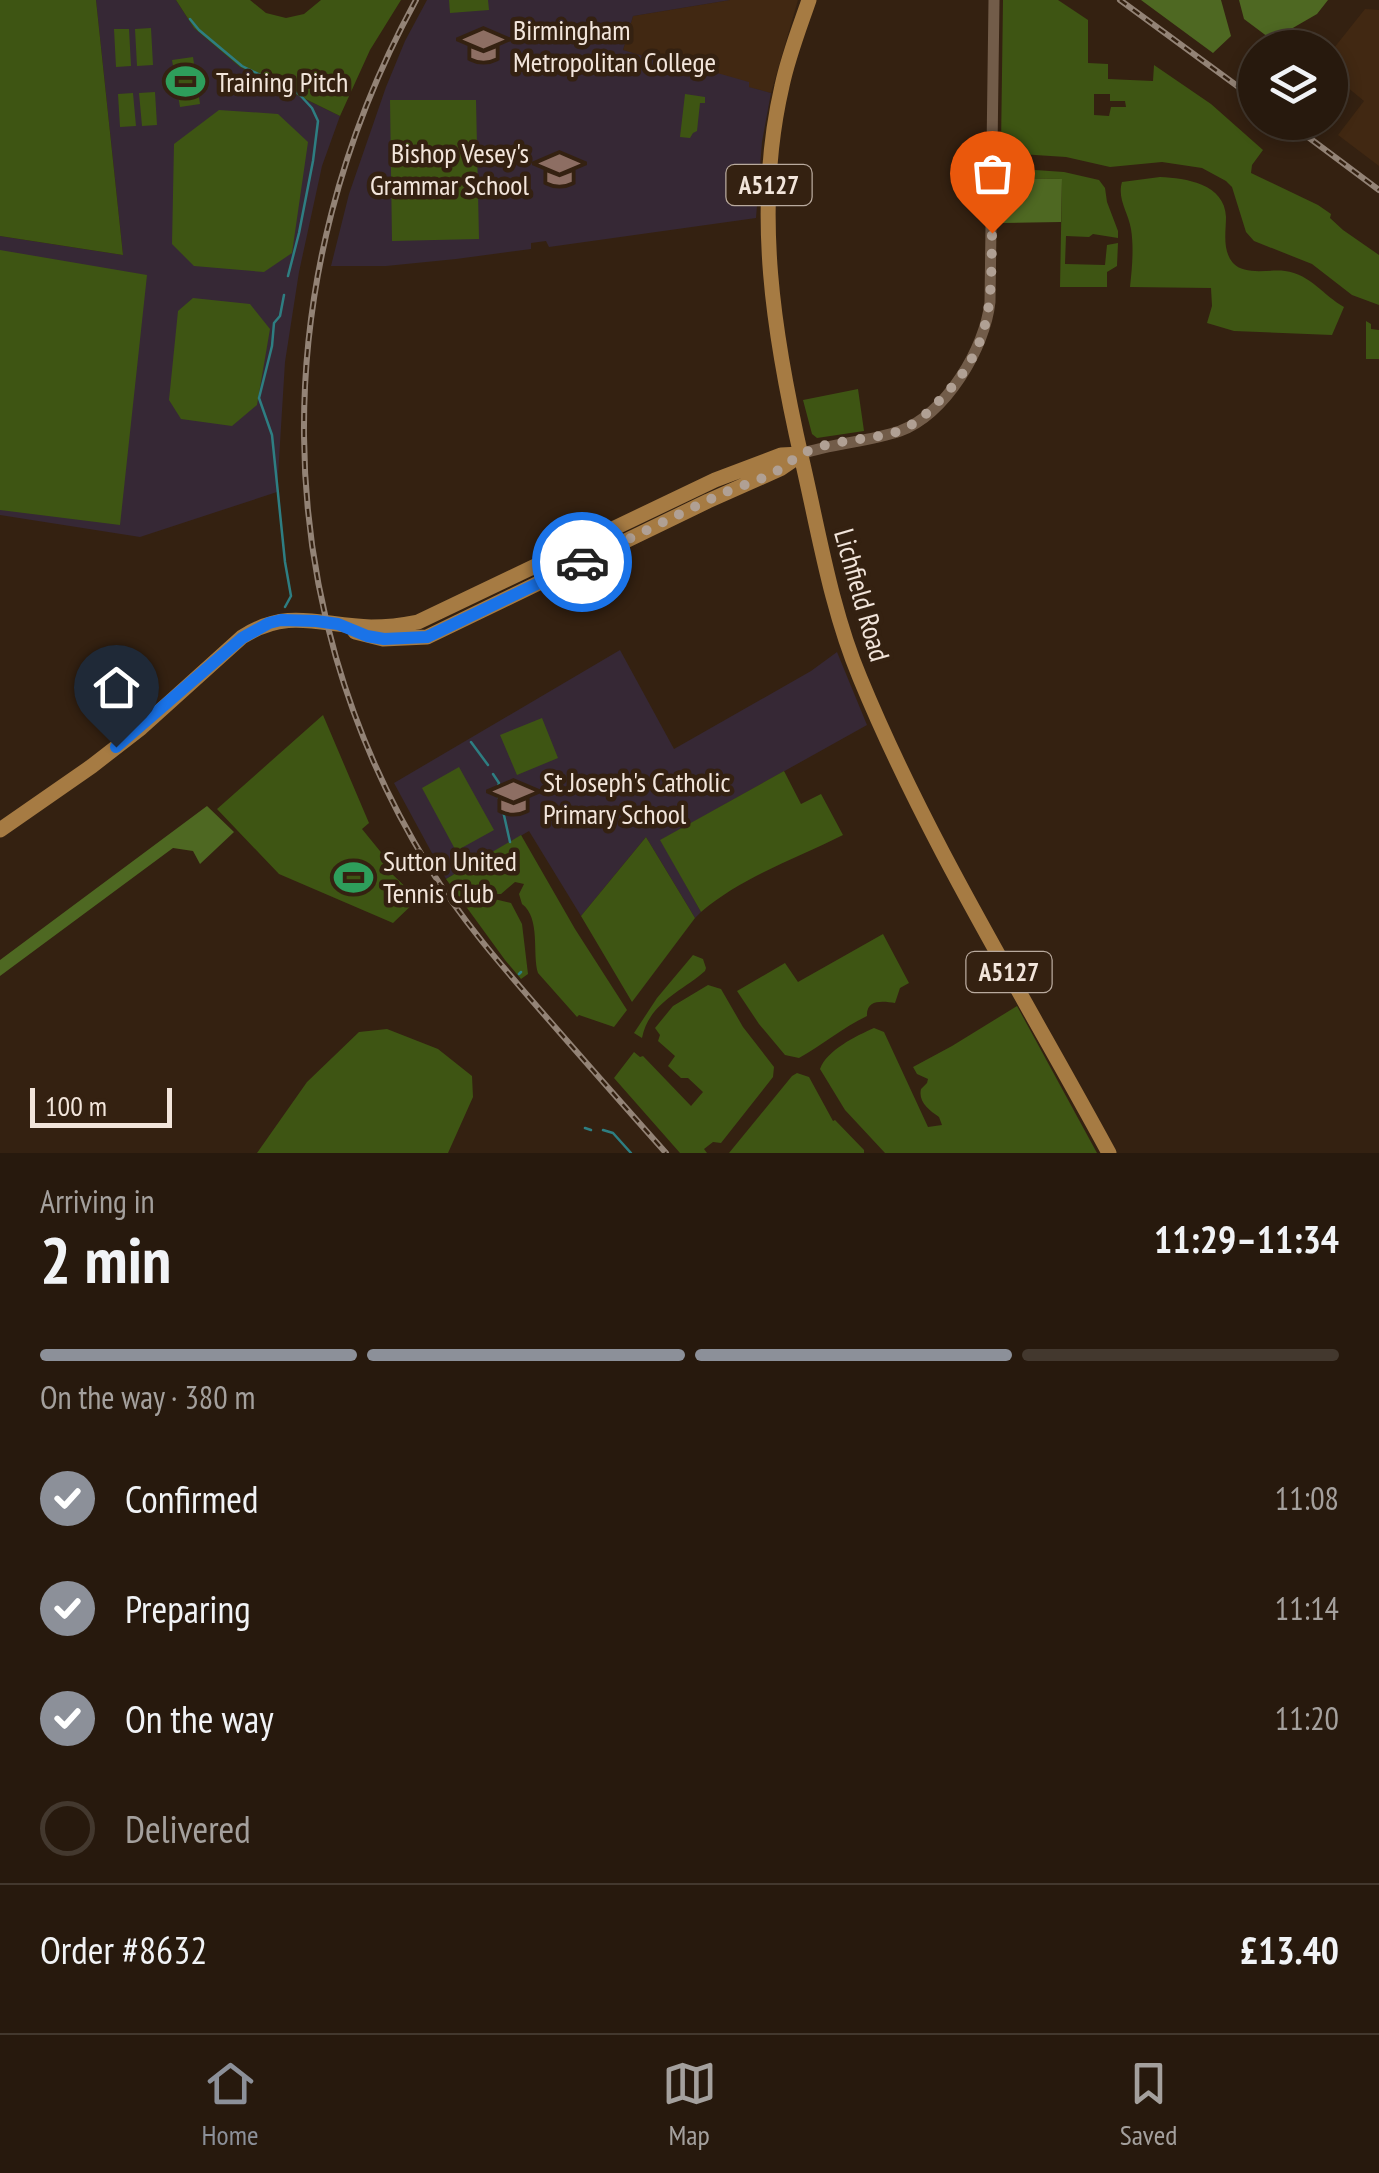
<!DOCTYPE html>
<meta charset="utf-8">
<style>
:root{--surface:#27190d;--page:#33261b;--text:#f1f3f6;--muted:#a4a09d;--line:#43382e;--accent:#8c9099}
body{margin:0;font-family:"PT Sans Narrow",sans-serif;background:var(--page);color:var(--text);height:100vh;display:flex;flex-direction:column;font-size:38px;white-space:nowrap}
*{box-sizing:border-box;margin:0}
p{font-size:32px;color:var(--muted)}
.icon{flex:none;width:55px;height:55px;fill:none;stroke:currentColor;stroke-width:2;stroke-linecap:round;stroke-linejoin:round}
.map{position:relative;height:1153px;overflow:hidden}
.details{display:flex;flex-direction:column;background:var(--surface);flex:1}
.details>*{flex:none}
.buttons{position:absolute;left:1238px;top:30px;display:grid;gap:20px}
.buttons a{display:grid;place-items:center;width:110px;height:110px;border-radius:50%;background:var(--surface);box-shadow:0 5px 15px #0003,0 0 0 2px var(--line);font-size:50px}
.scale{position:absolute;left:30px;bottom:25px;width:142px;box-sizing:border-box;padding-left:10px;border:5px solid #f2e5db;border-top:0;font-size:28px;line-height:35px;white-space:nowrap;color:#f2e5db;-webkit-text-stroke:8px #342111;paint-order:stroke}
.pin{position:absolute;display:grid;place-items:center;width:85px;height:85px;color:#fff;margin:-102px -42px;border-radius:50% 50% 50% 0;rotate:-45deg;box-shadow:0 0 10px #0007}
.pin .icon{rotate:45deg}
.courier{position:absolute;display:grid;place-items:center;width:100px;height:100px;margin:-50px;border:8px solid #1a73e8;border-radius:50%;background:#fff;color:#222;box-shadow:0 2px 12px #0007}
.summary em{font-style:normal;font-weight:800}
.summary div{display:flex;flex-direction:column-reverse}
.summary{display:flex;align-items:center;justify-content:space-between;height:170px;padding:0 40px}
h1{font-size:65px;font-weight:800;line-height:75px}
.bar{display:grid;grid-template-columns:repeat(4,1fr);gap:15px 10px;align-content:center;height:120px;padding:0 40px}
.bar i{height:12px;border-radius:8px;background:var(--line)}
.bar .current{background:var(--accent)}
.bar p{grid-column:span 4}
.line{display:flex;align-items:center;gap:25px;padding:0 40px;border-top:2px solid var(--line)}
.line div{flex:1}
ol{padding:0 40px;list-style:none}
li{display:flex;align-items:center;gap:30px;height:110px}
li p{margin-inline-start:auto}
li .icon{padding:10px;border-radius:50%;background:var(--accent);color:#fff;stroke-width:4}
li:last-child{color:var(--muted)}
li i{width:55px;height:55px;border:5px solid var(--line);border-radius:50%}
.tabs{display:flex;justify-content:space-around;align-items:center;height:140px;border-top:2px solid var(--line);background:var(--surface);font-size:28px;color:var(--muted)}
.tabs a{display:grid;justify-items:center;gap:5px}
.tabs .current{color:var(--accent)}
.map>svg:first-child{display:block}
.built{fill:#412812}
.education{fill:#362835}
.green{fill:#3e5513;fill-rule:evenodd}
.forest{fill:#4e6822}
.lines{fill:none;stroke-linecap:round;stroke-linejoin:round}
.stream{stroke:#2e7e82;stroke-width:2.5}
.tertiary{stroke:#725c49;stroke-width:11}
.primary{stroke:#a67b43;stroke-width:15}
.rail-casing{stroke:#938376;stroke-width:6}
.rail{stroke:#342111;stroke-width:2.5;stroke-dasharray:8;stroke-linecap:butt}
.done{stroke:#b0a094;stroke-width:10;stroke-dasharray:0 18}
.route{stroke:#1a73e8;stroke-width:12}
.labels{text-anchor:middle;stroke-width:9;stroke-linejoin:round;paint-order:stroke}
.shield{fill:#342111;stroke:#b9aa9e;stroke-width:2.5}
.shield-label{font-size:25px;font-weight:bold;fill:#f2e5db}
.poi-label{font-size:28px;fill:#f2e5db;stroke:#342111;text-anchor:start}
.street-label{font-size:28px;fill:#f2e5db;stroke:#342111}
</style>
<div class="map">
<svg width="1379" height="1153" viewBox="0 0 1379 1153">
<rect width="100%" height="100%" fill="#342111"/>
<path class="built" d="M730,0H798L771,93L748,87V82L695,72L623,50L633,16Z
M1365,9L1379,10V166L1338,135L1364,101L1330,73V53Z"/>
<path class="education" d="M96,0H176L194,28L240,67L340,116L322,166L299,272L285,362L277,492L140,537L0,515V236L123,255Z
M427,0H730L633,16L623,50L694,71L696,67L749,82V87L771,93L762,142L756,218L549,247L546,241L531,243V249L456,259L386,266H331L349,194L386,87L405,41Z
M620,650L674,749L811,671L837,652L867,725L661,840L701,912L695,918L646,837L581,916L529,831L446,879L394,783Z"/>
<path class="green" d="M0,0H96L123,255L0,236Z
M176,0H250L266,13L286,18L304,14L321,0H401L370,50L340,116L240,67L194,28Z
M449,0H488L489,10L450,13Z
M1003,0H1058L1088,20V63L1108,64V79L1153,81L1154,65L1211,104L1263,150L1252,165L1251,173L1318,205L1331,214L1330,218L1343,230L1379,255V305L1352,295L1312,264L1254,241L1246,232L1232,187L1226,181L1202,168L1162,162L1110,167L1066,157L1006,153L1001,146ZM1094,94H1110V101H1125L1126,107H1111L1109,116L1094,115Z
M151,28L153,65L137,66L135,29Z
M114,29H129L131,66L116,67Z
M193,57L200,104L180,107L172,60Z
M155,92L157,125L142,126L139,93Z
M133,93L136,126L120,127L118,94Z
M685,94L705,97V103H700L697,131L693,133L690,138L680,137Z
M390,100H476L479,239L392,241Z
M219,110L278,114L308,142L292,253L264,272L194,266L172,244L174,144Z
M1035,170L1064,172L1099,180L1105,188L1107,202L1118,231V238L1093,234L1089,237L1066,236L1065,264L1105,265L1107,245L1118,243L1117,266L1107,272V287H1060L1062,179L1002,178L1019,177Z
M1160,177C1186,178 1225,184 1226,217C1226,232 1222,250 1233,263C1245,276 1269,269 1285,271C1310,274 1324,296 1344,307L1332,335L1234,331L1207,323L1212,306L1211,288L1130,287C1132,269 1134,248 1131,229C1128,212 1117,199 1122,182Z
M0,250L147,275L120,525L0,510Z
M193,298L250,304L270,329L257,405L232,426L181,419L169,400L178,311Z
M1366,321L1371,324V329L1379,330V359H1366Z
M858,389L864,431L817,438L812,434L803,400Z
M323,715L369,823L362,829L393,867L389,871L418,899L393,923L279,874L217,809Z
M542,718L558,758L517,775L500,735Z
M459,767L494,830L456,851L422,788Z
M784,771L801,804L821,794L843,835C795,859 742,877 701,912L660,840Z
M521,835L575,929L627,1010L614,1027L579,1015L577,1017L538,973C532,954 541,918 522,904L519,894L524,884L515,882L501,894H494V899L511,903L522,924L528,974L521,979L505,960L446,879Z
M646,837L695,918L632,1002L581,916Z
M883,934L909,983L900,988L895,1003C883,1001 866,999 867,1016C842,1028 822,1045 799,1058L785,1055L759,1024L737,991L785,963L798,982Z
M693,955L703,959L706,968L705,971C681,992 649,1003 642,1038L634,1033L657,998Z
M708,985L721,989L743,1027L774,1067L773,1077L721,1143L713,1142L704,1149L707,1153H680L614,1078L634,1052L640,1057L643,1056L691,1106L703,1092L688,1078H681L668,1066L675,1056L658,1041L660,1035L655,1028L673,1006Z
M1017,1006L1097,1153H885L845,1110L820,1069C827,1050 856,1036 874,1028L884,1032L928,1127L942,1125L939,1117C929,1110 918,1102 921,1089L927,1083L928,1079L917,1074L913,1067L952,1046Z
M387,1029L438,1049L472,1076L473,1097L448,1153H257L307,1082L359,1032Z
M797,1073L809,1077L833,1121L835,1120L864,1150V1153H729L792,1076Z"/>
<path class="forest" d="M1141,0H1221L1231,36L1213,53Z
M1239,0H1328L1317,14L1272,40L1244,19Z
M1002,178L1062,179L1061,222L1002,223Z
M207,806L234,832L200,864L193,851L173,848L0,976V960Z"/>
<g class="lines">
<path class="stream" d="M190,19L199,30L242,66L299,94L312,108L318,121L313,161L299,233L288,276
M284,295L280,316L274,323L272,346L259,398L272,435L285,562L291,596L285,607
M471,742L488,765
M493,774L499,783L496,793L501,802L510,842
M519,974L521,972
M585,1128L591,1130
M603,1130L613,1133L631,1153"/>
<path class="tertiary" d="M801,454C833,443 868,442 900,431C946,414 985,348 990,302L994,0"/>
<path class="primary" d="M809,0C799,29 788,57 782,86C753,211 774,338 802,460C819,533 831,609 860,678C928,843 1024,996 1109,1153
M355,632L383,639L427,637L708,501L780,469L799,456
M0,830L92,766L141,728L242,637C289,607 321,626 371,627C387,627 403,625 418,622L715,480L781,455L801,454"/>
<defs>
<path id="rail" d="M416,0C266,274 263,599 429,867C461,919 501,965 541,1011C582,1058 624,1106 666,1153
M1120,0L1255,99
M1288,122L1379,190"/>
</defs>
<use href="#rail" class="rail-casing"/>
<use href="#rail" class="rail"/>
</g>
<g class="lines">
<path class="done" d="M582,562C627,540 673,517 719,495C739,486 763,480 782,468C788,464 794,458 800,455C828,439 866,441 896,432C914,426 927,414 939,401C993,347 991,304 992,233"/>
<path class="route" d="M116,747L242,638L269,623L281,620L316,621L338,624L367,636L384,639L427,637L582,562"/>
</g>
<defs>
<symbol id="university-bare" viewBox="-9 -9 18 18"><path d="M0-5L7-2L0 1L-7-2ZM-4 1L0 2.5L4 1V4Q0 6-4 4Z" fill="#8d6e63" stroke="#342111" stroke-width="2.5" paint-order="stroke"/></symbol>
<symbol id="stadium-bare" viewBox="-9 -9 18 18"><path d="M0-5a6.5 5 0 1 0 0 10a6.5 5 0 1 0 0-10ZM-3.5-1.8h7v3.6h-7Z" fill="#2e9e5b" stroke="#342111" stroke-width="2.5" paint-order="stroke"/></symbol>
<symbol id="school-bare" viewBox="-9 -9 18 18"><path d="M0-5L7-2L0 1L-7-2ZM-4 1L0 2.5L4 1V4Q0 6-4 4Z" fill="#8d6e63" stroke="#342111" stroke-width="2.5" paint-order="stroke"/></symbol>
</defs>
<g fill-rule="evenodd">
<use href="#university-bare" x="456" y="18" width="55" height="55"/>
<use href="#stadium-bare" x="158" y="54" width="55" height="55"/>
<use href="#school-bare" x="532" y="142" width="55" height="55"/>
<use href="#school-bare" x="486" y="770" width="55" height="55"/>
<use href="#stadium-bare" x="326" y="850" width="55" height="55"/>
</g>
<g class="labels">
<g class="shield">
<rect x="726.5" y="165" width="85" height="40" rx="8"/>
<rect x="966.5" y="952" width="85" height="40" rx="8"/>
</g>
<g class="shield-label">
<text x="769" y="194">A5127</text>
<text x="1009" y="981">A5127</text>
</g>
<g class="poi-label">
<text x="513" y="40">Birmingham<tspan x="513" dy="32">Metropolitan College</tspan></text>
<text x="216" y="92">Training Pitch</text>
<text x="529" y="163" text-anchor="end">Bishop Vesey's<tspan x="529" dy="32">Grammar School</tspan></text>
<text x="543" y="792">St Joseph's Catholic<tspan x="543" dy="32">Primary School</tspan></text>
<text x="383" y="871">Sutton United<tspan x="383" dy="32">Tennis Club</tspan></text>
</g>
<g class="street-label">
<text transform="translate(862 595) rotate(74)" y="10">Lichfield Road</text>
</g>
</g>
</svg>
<div class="buttons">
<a><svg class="icon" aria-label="layers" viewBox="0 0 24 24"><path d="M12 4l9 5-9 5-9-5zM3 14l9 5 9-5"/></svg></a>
</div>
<div class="scale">100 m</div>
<div class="pin" style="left:992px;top:233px;background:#ea580c"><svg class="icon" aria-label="bag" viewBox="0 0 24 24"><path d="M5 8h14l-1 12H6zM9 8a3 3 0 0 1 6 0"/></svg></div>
<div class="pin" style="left:116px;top:747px;background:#1f2937"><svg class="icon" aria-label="home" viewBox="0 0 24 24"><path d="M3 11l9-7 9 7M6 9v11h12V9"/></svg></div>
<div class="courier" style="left:582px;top:562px"><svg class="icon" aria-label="car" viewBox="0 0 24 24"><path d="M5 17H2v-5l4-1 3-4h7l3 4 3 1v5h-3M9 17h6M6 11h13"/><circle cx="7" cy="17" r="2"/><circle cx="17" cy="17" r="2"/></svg></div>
</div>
<section class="details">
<div class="summary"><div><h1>2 min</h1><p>Arriving in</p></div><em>11:29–11:34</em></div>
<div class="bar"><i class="current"></i><i class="current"></i><i class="current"></i><i></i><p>On the way · 380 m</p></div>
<ol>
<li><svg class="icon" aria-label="check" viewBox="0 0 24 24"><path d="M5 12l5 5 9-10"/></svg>Confirmed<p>11:08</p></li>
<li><svg class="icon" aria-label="check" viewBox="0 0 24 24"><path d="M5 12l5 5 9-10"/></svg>Preparing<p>11:14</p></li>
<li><svg class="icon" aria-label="check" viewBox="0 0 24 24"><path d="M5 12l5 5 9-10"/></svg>On the way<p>11:20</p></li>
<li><i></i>Delivered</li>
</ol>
<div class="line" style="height:130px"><div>Order #8632</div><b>£13.40</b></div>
</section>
<nav class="tabs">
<a class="current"><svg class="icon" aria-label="home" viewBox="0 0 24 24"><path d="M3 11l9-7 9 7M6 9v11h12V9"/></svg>Home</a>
<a><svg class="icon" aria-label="map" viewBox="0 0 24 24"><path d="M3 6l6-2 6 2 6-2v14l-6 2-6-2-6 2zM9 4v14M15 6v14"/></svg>Map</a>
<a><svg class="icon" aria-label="saved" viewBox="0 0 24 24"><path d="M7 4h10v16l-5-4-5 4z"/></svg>Saved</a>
</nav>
